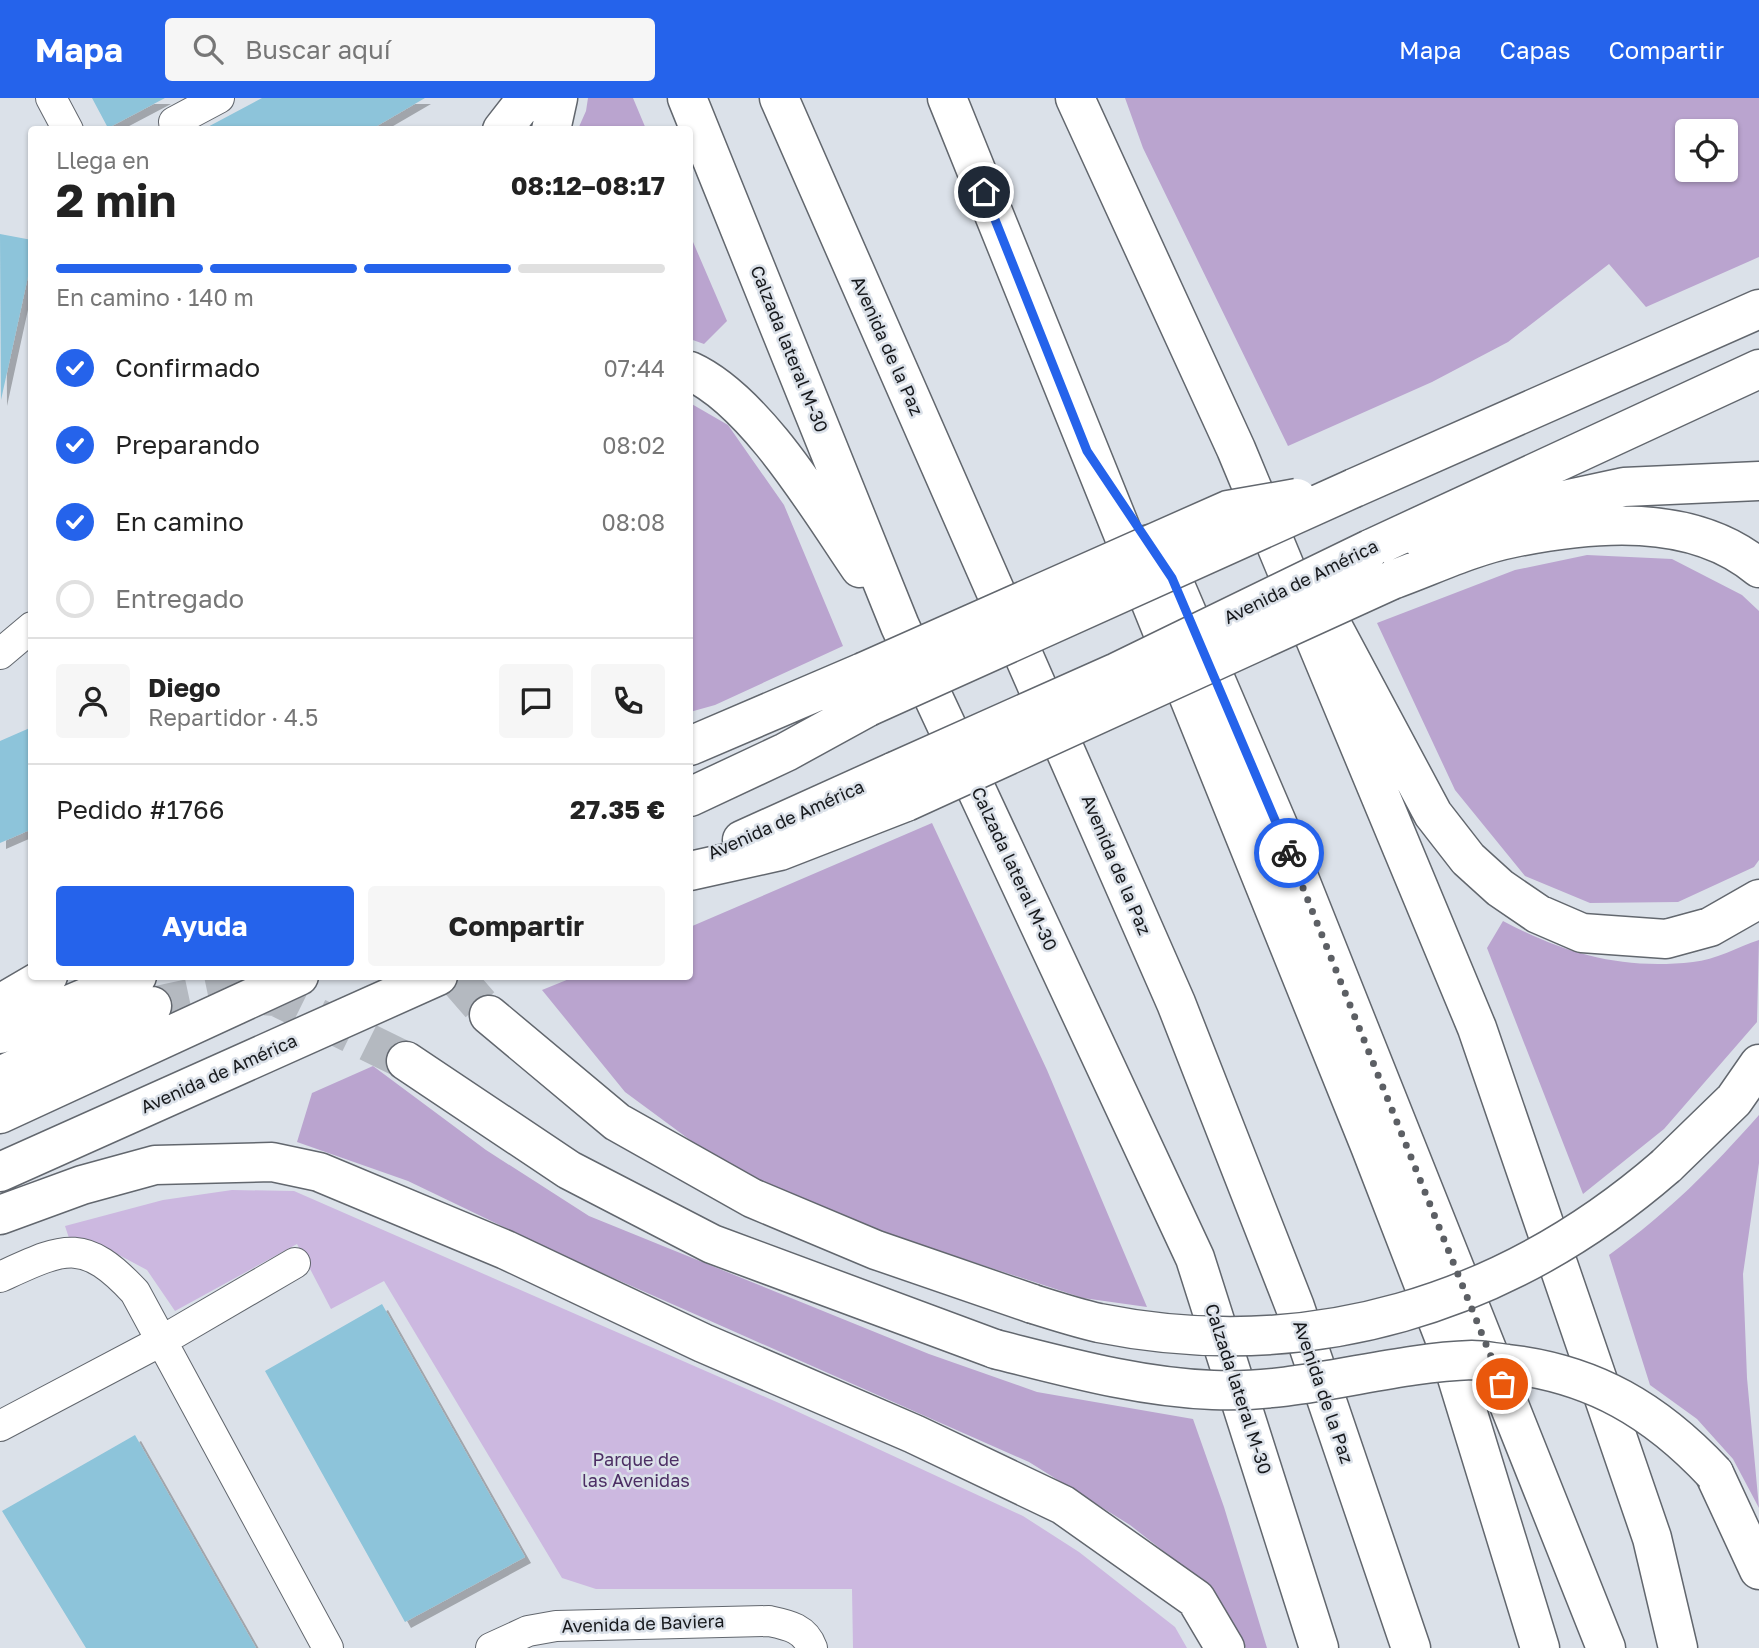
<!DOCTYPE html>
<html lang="es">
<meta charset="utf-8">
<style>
:root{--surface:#fff;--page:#f6f6f6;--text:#222;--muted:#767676;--line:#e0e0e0;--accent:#2563eb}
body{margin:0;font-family:"Golos Text",sans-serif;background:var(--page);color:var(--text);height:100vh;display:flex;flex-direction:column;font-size:26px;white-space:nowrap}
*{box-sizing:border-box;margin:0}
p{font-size:23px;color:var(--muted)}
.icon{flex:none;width:38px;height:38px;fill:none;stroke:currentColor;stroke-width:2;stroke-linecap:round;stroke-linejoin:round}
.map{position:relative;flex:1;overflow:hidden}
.drawer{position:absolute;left:28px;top:28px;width:665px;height:854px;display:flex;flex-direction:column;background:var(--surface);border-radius:7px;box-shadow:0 2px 5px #0004}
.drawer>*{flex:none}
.controls{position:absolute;left:1675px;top:21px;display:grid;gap:14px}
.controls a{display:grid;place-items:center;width:63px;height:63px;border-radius:7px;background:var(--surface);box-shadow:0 2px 5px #0004;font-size:35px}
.pin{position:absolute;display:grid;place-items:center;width:60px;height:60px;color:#fff;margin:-30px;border:4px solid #fff;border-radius:50%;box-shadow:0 2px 7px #0007}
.courier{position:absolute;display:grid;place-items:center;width:70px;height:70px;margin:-35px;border:5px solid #2563eb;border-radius:50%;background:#fff;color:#222;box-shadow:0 2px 9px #0007}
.head em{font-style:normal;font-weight:700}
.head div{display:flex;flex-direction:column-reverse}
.head{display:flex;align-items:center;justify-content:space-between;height:119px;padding:0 28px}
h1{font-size:46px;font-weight:700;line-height:52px}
.bar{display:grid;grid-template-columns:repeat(4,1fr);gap:10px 7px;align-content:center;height:84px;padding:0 28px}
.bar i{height:9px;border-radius:5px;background:var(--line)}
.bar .current{background:var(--accent)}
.bar p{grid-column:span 4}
.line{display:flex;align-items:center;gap:18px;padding:0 28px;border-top:2px solid var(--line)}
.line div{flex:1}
.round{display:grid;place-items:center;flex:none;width:74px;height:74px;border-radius:7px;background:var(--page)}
ol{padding:0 28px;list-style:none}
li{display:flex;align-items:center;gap:21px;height:77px}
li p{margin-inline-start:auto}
li .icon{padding:7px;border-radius:50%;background:var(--accent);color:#fff;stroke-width:4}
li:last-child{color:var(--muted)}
li i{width:38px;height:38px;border:4px solid var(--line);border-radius:50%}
.button{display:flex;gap:14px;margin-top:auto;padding:14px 28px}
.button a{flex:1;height:80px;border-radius:7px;background:var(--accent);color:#fff;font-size:28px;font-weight:700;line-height:80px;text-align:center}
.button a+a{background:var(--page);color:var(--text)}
header{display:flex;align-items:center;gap:42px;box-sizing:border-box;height:98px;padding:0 35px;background:var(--accent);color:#fff}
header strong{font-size:33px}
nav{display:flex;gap:38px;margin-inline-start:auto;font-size:24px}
.search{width:490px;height:63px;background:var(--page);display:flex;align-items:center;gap:18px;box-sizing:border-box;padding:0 24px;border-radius:7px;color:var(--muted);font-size:26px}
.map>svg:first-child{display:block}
.green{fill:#ccb8e0}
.forest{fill:#baa4cf;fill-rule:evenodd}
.building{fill:#8dc4da;filter:url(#shadow)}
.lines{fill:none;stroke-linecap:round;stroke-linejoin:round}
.motorway-tunnel{stroke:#b4b9c0;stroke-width:38;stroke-dasharray:38 19;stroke-linecap:butt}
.minor-casing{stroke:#62676e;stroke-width:32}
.motorway-casing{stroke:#62676e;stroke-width:41}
.minor{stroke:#fff;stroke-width:30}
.motorway{stroke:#fff;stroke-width:38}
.motorway-bridge-casing{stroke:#62676e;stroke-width:41;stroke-linecap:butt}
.motorway-bridge{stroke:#fff;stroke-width:38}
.done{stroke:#5c5f64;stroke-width:7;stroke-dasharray:0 12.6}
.route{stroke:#2563eb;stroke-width:9}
.labels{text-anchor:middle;stroke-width:5;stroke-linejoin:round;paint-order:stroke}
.street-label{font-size:18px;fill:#17191c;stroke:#dbe1e9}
.park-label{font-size:18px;fill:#4c2e64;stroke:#dbe1e9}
</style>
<header>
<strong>Mapa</strong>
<div class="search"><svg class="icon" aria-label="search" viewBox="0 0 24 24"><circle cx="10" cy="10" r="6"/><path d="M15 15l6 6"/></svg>Buscar aquí</div>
<nav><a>Mapa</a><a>Capas</a><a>Compartir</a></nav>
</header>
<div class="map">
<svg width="1759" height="1550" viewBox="0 0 1759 1550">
<defs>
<filter id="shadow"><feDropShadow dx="6" dy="6" stdDeviation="0" flood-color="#0004"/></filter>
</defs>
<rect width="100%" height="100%" fill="#dbe1e9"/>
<path class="green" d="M232,1092L294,1093L779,1305L1023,1418L1079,1454L1175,1529L1187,1550H853L852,1491H596L562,1480L384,1183L331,1211L297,1146L175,1213L147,1172L91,1142L69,1140L65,1128L163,1102Z"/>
<path class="forest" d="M588,0H633L646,31H578L586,13Z
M1125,0H1759V159L1646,209L1609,166L1508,244L1432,284L1288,348L1143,50ZM1687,33H1726V72H1687Z
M690,137L727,223L704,246L690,241Z
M690,305L728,327L784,407L843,548L715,607L690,614Z
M1587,457L1672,461L1742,497L1759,513V762L1754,769L1678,804L1590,805L1525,778L1455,692L1377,525L1515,472Z
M932,725L1047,972L1147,1209L1083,1200L863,1128L724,1067L625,994L542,892L574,879L690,878V829Z
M1503,823C1565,856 1622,872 1693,864C1715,862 1738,849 1759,842L1757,924L1664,1031L1583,1096L1487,850Z
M373,968L486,1052L589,1118L929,1256L1037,1294L1193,1321L1224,1409L1267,1550H1246L1199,1481L1130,1427L1029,1364L566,1159L408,1083L297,1044L312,995Z
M1759,1017V1065L1743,1176L1747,1280L1759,1410L1733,1361L1697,1321L1650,1287L1609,1157C1670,1113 1710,1072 1759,1017Z"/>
<path class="building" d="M92,0H165L108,30Z
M262,0H425L370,32H202Z
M0,136L32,142V160L1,302Z
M32,629V731L0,745V643Z
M382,1206L525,1459L405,1524L265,1273Z
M135,1337L256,1550H86L2,1413Z"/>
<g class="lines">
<path class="motorway-tunnel" d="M455,878L489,917
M152,908L213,895L276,899L406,963"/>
<defs>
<path id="minor" d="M51,0L68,32
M174,24L219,0
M0,556L32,529
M0,1179C64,1150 83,1138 135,1194L328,1550
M0,1328L163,1242L295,1165
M491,1550L528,1533L556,1528L769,1523C788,1527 805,1530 812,1550"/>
<path id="motorway" d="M687,0L900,528L1195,1160L1319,1550
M779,0L1176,905L1295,1209L1411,1550
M947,0L1370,1048L1447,1247L1540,1550
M1075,0L1236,351L1477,930L1652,1440L1678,1550
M502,32L527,0
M551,32L558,0
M690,273C756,303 819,410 860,470
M1354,390L1759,211
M1150,446L1172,480L1278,727L1606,1550
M1426,448L1523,411L1624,389L1759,383
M1370,451L1759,271
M1392,482C1431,468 1472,448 1513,440C1592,424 1692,414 1759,470
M1333,529L1433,716L1468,761L1500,790L1538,816L1582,835L1666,841L1710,829L1759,801
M690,648L863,574
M690,699L786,654L868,609
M742,742L895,673
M690,773L780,753L906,704
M0,906L48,878
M489,917L617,1024L752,1100L876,1152L1033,1206
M0,936L137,878
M406,963L569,1072L712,1146L995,1251
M0,978L152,908
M0,1016L299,878
M1666,1068L1734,1002L1759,966
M0,1074L438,878
M0,1117L82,1087L155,1067L272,1064L319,1074L506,1152L703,1245L914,1336L1063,1407L1196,1501L1225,1550
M1714,1375L1759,1472"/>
</defs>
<use href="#minor" class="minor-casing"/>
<use href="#motorway" class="motorway-casing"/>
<use href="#minor" class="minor"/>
<use href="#motorway" class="motorway"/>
<defs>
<path id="motorway-bridge" d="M863,574L1228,412L1297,400
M868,609L1354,390
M895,673L1117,574L1370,451
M906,704L1392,482
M1033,1206C1055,1213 1077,1220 1099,1225C1309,1267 1506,1207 1666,1068
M995,1251C1067,1269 1138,1289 1213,1292C1301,1296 1385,1265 1472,1262C1484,1262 1496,1265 1508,1266C1594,1276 1656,1313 1714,1375"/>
</defs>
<use href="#motorway-bridge" class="motorway-bridge-casing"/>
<use href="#motorway-bridge" class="motorway-bridge"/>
</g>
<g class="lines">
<path class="done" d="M1289,755L1502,1286"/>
<path class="route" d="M984,94L1087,353L1172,480L1289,755"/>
</g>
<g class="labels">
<g class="street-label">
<text transform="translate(887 248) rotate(66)" y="6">Avenida de la Paz</text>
<text transform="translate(789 251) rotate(68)" y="6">Calzada lateral M-30</text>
<text transform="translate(1301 484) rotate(-26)" y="6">Avenida de América</text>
<text transform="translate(786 722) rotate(-24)" y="6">Avenida de América</text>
<text transform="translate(1116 767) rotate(67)" y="6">Avenida de la Paz</text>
<text transform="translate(1014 771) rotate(65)" y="6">Calzada lateral M-30</text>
<text transform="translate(219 976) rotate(-24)" y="6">Avenida de América</text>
<text transform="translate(1238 1291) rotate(72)" y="6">Calzada lateral M-30</text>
<text transform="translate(1323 1294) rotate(71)" y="6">Avenida de la Paz</text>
<text transform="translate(643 1526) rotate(-2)" y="6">Avenida de Baviera</text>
</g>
<g class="park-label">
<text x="636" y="1368">Parque de<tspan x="636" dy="21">las Avenidas</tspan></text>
</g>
</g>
</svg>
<div class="controls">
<a><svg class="icon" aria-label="locate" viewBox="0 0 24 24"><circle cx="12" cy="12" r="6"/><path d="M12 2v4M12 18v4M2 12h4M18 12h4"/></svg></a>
</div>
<div class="pin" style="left:1502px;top:1286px;background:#ea580c"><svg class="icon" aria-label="bag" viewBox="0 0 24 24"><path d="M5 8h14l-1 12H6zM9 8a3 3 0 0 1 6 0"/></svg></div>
<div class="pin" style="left:984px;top:94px;background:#1f2937"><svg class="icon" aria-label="home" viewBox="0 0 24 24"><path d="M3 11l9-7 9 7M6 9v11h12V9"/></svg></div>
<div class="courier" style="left:1289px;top:755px"><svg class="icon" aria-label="bike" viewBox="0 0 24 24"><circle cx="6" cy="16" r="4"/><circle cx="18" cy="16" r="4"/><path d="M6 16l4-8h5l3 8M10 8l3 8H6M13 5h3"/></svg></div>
<section class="drawer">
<div class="head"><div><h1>2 min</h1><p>Llega en</p></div><em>08:12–08:17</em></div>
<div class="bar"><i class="current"></i><i class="current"></i><i class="current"></i><i></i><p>En camino · 140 m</p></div>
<ol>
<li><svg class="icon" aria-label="check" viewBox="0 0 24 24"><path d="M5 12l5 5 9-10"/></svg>Confirmado<p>07:44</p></li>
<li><svg class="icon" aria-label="check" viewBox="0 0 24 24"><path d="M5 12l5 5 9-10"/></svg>Preparando<p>08:02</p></li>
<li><svg class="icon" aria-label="check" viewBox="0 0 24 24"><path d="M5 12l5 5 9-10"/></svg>En camino<p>08:08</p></li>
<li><i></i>Entregado</li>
</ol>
<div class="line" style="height:126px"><a class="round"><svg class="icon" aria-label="person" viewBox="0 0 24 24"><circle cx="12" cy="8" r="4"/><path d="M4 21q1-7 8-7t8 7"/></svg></a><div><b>Diego</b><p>Repartidor · 4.5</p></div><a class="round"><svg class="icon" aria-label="chat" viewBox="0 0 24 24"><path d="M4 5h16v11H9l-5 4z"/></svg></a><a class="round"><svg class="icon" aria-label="phone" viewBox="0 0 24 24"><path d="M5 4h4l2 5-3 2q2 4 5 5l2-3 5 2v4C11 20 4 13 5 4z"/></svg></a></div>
<div class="line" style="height:91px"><div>Pedido #1766</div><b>27.35 €</b></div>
<div class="button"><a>Ayuda</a><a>Compartir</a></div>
</section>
</div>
